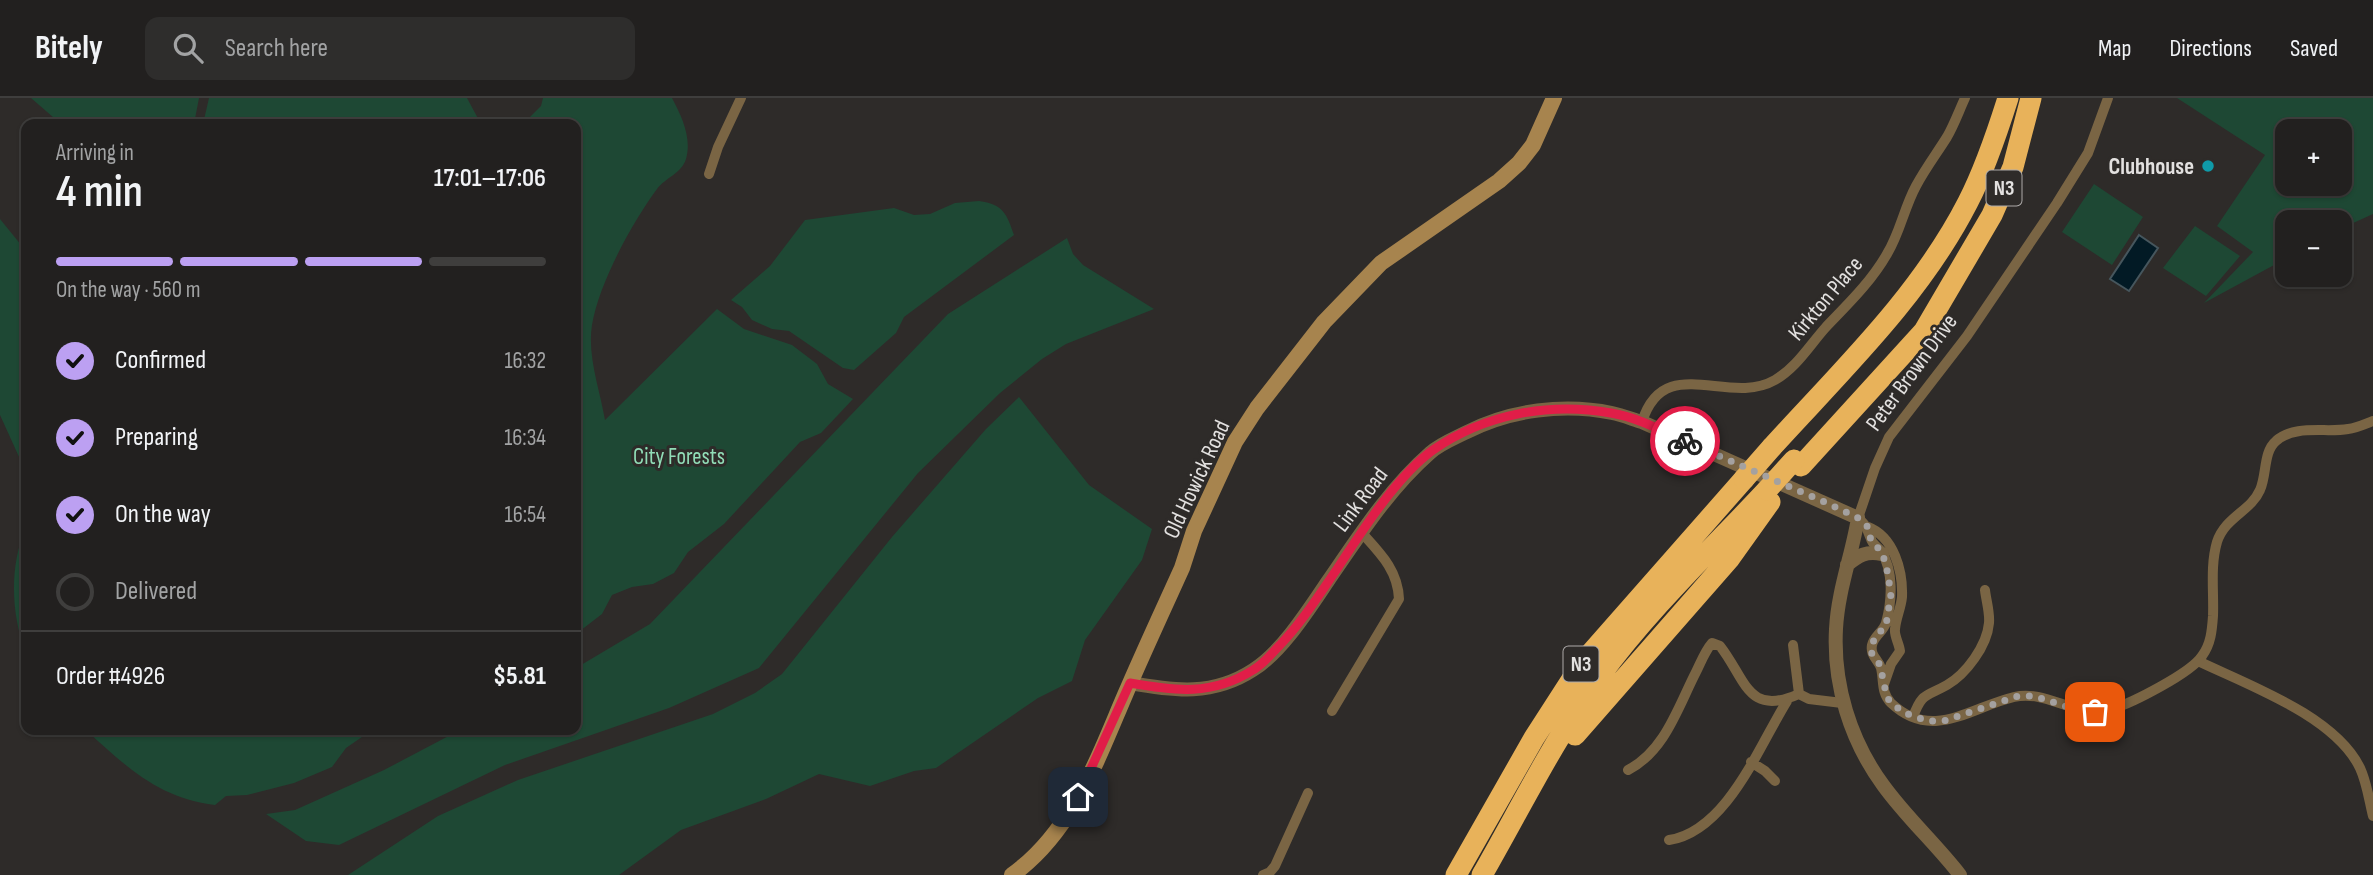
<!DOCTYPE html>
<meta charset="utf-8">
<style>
:root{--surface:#22201f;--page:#2e2d2c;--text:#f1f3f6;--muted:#a2a3a4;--line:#3f3e3d;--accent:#bca0f2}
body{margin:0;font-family:"Sofia Sans Condensed",sans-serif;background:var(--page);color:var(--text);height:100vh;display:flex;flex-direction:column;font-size:26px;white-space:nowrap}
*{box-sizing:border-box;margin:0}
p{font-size:23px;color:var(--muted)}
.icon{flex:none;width:38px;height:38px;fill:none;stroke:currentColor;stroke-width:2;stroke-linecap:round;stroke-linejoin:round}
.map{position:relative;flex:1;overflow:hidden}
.side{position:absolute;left:21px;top:21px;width:560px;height:616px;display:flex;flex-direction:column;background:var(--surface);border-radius:14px;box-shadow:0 2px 5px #0004,0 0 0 2px var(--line)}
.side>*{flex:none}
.buttons{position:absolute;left:2275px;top:21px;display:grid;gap:14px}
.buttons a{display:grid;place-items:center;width:77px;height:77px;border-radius:14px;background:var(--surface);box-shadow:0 2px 5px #0004,0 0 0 2px var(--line);font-size:35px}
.pin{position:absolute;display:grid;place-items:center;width:60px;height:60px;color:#fff;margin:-30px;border-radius:14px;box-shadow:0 4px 10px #0006}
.courier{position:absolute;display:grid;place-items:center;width:70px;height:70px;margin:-35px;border:5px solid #e11d48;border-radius:50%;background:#fff;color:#222;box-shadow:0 2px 9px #0007}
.overview em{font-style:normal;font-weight:600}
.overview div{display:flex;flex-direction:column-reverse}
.overview{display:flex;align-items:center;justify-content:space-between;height:119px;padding:0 35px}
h1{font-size:46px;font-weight:600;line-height:52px}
.bar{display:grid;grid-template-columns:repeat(4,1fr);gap:10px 7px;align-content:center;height:84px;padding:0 35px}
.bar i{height:9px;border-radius:5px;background:var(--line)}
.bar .active{background:var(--accent)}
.bar p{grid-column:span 4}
.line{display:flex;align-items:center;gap:18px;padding:0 35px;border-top:2px solid var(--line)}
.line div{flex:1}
ol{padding:0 35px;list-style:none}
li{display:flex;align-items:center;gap:21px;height:77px}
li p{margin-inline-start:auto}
li .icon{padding:7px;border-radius:50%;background:var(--accent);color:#111;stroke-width:4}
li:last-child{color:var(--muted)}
li i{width:38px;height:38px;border:4px solid var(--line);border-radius:50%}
header{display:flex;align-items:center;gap:42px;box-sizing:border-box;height:98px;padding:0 35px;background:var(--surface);border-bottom:2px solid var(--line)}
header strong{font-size:33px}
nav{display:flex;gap:38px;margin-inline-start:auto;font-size:24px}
.search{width:490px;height:63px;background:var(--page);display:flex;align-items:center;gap:18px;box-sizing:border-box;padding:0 24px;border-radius:14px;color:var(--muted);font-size:26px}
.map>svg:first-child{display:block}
.green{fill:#1e4834;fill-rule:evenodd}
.water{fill:#021a25;stroke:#46565d;stroke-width:2}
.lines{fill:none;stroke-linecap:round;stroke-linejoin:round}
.minor{stroke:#7a6544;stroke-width:10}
.tertiary{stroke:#7a6544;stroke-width:14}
.secondary{stroke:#a7844e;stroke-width:16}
.motorway{stroke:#e8b25a;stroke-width:21}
.motorway-bridge{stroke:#e8b25a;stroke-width:21}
.done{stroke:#a4a1a0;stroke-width:7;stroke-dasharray:0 12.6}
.route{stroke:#e11d48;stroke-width:9}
.culture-dot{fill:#0f9aa8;stroke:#2e2b29;stroke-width:2.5}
.labels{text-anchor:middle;stroke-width:6;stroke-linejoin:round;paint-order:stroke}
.shield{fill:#2e2b29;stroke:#adaaa9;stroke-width:2}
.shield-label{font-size:21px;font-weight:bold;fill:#e3e1e0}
.poi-label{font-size:23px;font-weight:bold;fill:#e3e1e0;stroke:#2e2b29;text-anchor:end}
.street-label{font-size:23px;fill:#e3e1e0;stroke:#2e2b29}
.park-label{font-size:23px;fill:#91ddb7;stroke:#2e2b29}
</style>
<header>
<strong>Bitely</strong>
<div class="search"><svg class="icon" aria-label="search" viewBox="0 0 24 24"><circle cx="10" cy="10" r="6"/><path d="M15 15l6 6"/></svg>Search here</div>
<nav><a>Map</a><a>Directions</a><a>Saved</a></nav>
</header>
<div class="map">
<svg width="2373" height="777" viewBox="0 0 2373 777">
<rect width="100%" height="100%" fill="#2e2b29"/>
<path class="green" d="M31,0H199L194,26H61Z
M209,0H467L481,26H203Z
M543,0H672C682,19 692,40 686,61C682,75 665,80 657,91C632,125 599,185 592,227C587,258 600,292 605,322L717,211L744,231L792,247L817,266L828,286L853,301L821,335L800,344L724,426L688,454L674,475L653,486L632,489L612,497L602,516L576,536V26H523L541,8Z
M2177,0H2373V116L2340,131V124H2287V160L2204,205L2253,154L2217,128L2265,57ZM2287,33H2340V86H2287Z
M2094,86L2143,119L2112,167L2062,134Z
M979,103C1003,106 1007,116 1014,137L904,219L896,235L854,272L843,270L789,233L772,231L752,222L742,209L731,202L770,168L805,122L894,110L914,117L930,116L955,105Z
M0,121L26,153V364L20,361L0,317Z
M2195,128L2240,158L2206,198L2163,170Z
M1067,140L1073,156L1083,167L1154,211L1066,246L1042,261L1000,295L918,375L759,570L669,610L505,667L339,747L306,743L266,716L295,712L384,672L460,632H576V570L650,526L948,216Z
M1019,299L1089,387L1152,431L1142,462L1085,542L1072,583L1038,600L936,670L914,673L870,688L819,676L766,701L681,732L619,777H348L438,718L518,682L713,616L755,595L782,576L892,439L986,331Z
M26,427V558C11,513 9,472 26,427Z
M86,632H372L346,650L332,669L294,685L247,697L226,698L215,707C160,701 125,668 86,632Z"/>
<path class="water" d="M2139,137L2158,150L2129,193L2110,181Z"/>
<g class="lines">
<path class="minor" d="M2108,0L2088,55L2057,105L1967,238L1889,339L1875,370L1858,420C1868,429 1866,430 1871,441C1872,446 1878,449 1881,453C1894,473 1892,503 1886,525C1883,534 1874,538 1872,547C1870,558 1878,561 1881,570C1884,583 1881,595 1891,605C1932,644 1971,609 2014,599C2048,591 2077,622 2112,611C2132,605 2191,575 2202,558C2211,546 2212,532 2213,518C2214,494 2210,468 2217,444C2225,419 2251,413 2260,392C2267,377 2263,354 2276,343C2295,326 2326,335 2348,331C2357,330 2365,326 2373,323
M709,76L718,49L741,0
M1642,324C1664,253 1728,309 1775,282C1797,269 1809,248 1826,229C1848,206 1871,184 1887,156C1900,135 1904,110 1916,88C1925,71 1937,55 1947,39C1954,27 1959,13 1965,0
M1868,429C1894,439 1903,473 1902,499C1901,510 1896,520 1895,531C1894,538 1899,545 1900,553L1891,566L1884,586
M1793,547L1799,596L1809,601L1842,605
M2198,563C2248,587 2335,618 2360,670C2367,685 2369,702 2373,718
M1332,613L1399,501C1398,472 1380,455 1361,434
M1913,619C1922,594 1926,599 1947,587C1966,576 1987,548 1989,525C1990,514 1986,502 1985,492
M1751,664L1765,673L1775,683
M1628,672C1665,653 1678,609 1696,574C1701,564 1705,553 1712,545L1720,548C1746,581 1747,619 1799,596
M1669,742C1727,733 1759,648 1787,603
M1263,777L1270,774L1275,768L1308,695"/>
<path class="tertiary" d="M1847,467C1859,457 1866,453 1882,456
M1130,585C1175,593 1213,598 1253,572C1282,554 1309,511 1328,483C1359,438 1389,391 1430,355C1440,346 1455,340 1467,334C1510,312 1564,305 1612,315C1622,317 1632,321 1642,324L1858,420C1852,457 1838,492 1836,531C1833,586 1850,642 1883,687C1906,719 1936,746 1960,777"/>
<path class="secondary" d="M1012,777C1072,734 1097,662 1125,597C1143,555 1163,512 1182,470L1194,433L1235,344L1257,310L1324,224L1381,165L1499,83L1519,65L1533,47L1554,0"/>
<path class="motorway" d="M1772,349C1842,272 1920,198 1968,104C1985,71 1997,35 2008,0
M1801,368L1924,233L1992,117L2013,69L2031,0
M1575,637L1730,460L1770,404
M1456,777L1534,640L1583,564L1744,381
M1482,777C1520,711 1554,641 1599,579C1648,512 1710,453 1767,392"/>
<path class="motorway-bridge" d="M1744,381L1772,349
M1767,392L1794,362"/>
</g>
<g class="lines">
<path class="done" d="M1685,343L1829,406L1858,420L1868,429L1871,443L1881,453L1886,466L1891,496L1886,527L1874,541L1871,554L1880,567L1887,600L1902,614L1928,623H1944L2018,598H2034L2080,613L2095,614"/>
<path class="route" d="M1078,699L1130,585C1175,593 1212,598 1253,572C1264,566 1271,556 1280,547C1302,524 1319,497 1337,471C1362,433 1397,378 1433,352C1485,316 1549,304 1611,315C1636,319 1661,332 1685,343"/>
</g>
<circle class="culture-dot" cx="2208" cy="68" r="7"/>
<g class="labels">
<g class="shield">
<rect x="1986.5" y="72.5" width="35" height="35" rx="5"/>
<rect x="1563.5" y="548.5" width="35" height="35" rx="5"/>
</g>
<g class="shield-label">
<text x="2004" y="97">N3</text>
<text x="1581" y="573">N3</text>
</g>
<g class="poi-label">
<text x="2194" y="76">Clubhouse</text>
</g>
<g class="street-label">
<text transform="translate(1825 200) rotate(-50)" y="8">Kirkton Place</text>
<text transform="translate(1911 274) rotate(-54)" y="8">Peter Brown Drive</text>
<text transform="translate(1196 381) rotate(-65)" y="8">Old Howick Road</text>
<text transform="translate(1360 401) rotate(-53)" y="8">Link Road</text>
</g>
<g class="park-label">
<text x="679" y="366">City Forests</text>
</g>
</g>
</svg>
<div class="buttons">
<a>+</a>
<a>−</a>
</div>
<div class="pin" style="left:2095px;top:614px;background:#ea580c"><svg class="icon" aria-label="bag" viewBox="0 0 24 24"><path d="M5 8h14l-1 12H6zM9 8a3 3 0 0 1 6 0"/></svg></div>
<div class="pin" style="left:1078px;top:699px;background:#1f2937"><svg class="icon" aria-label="home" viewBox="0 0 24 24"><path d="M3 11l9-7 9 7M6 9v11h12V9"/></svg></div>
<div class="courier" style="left:1685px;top:343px"><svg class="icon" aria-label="bike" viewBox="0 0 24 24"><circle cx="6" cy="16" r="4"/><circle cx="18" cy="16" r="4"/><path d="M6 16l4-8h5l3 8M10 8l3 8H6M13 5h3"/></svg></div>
<section class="side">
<div class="overview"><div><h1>4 min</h1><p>Arriving in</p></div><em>17:01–17:06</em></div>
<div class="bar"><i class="active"></i><i class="active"></i><i class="active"></i><i></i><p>On the way · 560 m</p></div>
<ol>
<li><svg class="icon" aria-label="check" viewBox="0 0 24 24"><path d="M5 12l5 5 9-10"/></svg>Confirmed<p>16:32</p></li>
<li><svg class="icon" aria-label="check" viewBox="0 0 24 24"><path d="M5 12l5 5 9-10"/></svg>Preparing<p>16:34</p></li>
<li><svg class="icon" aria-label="check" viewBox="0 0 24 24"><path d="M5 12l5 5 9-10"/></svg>On the way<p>16:54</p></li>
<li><i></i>Delivered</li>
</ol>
<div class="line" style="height:91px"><div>Order #4926</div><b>$5.81</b></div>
</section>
</div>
